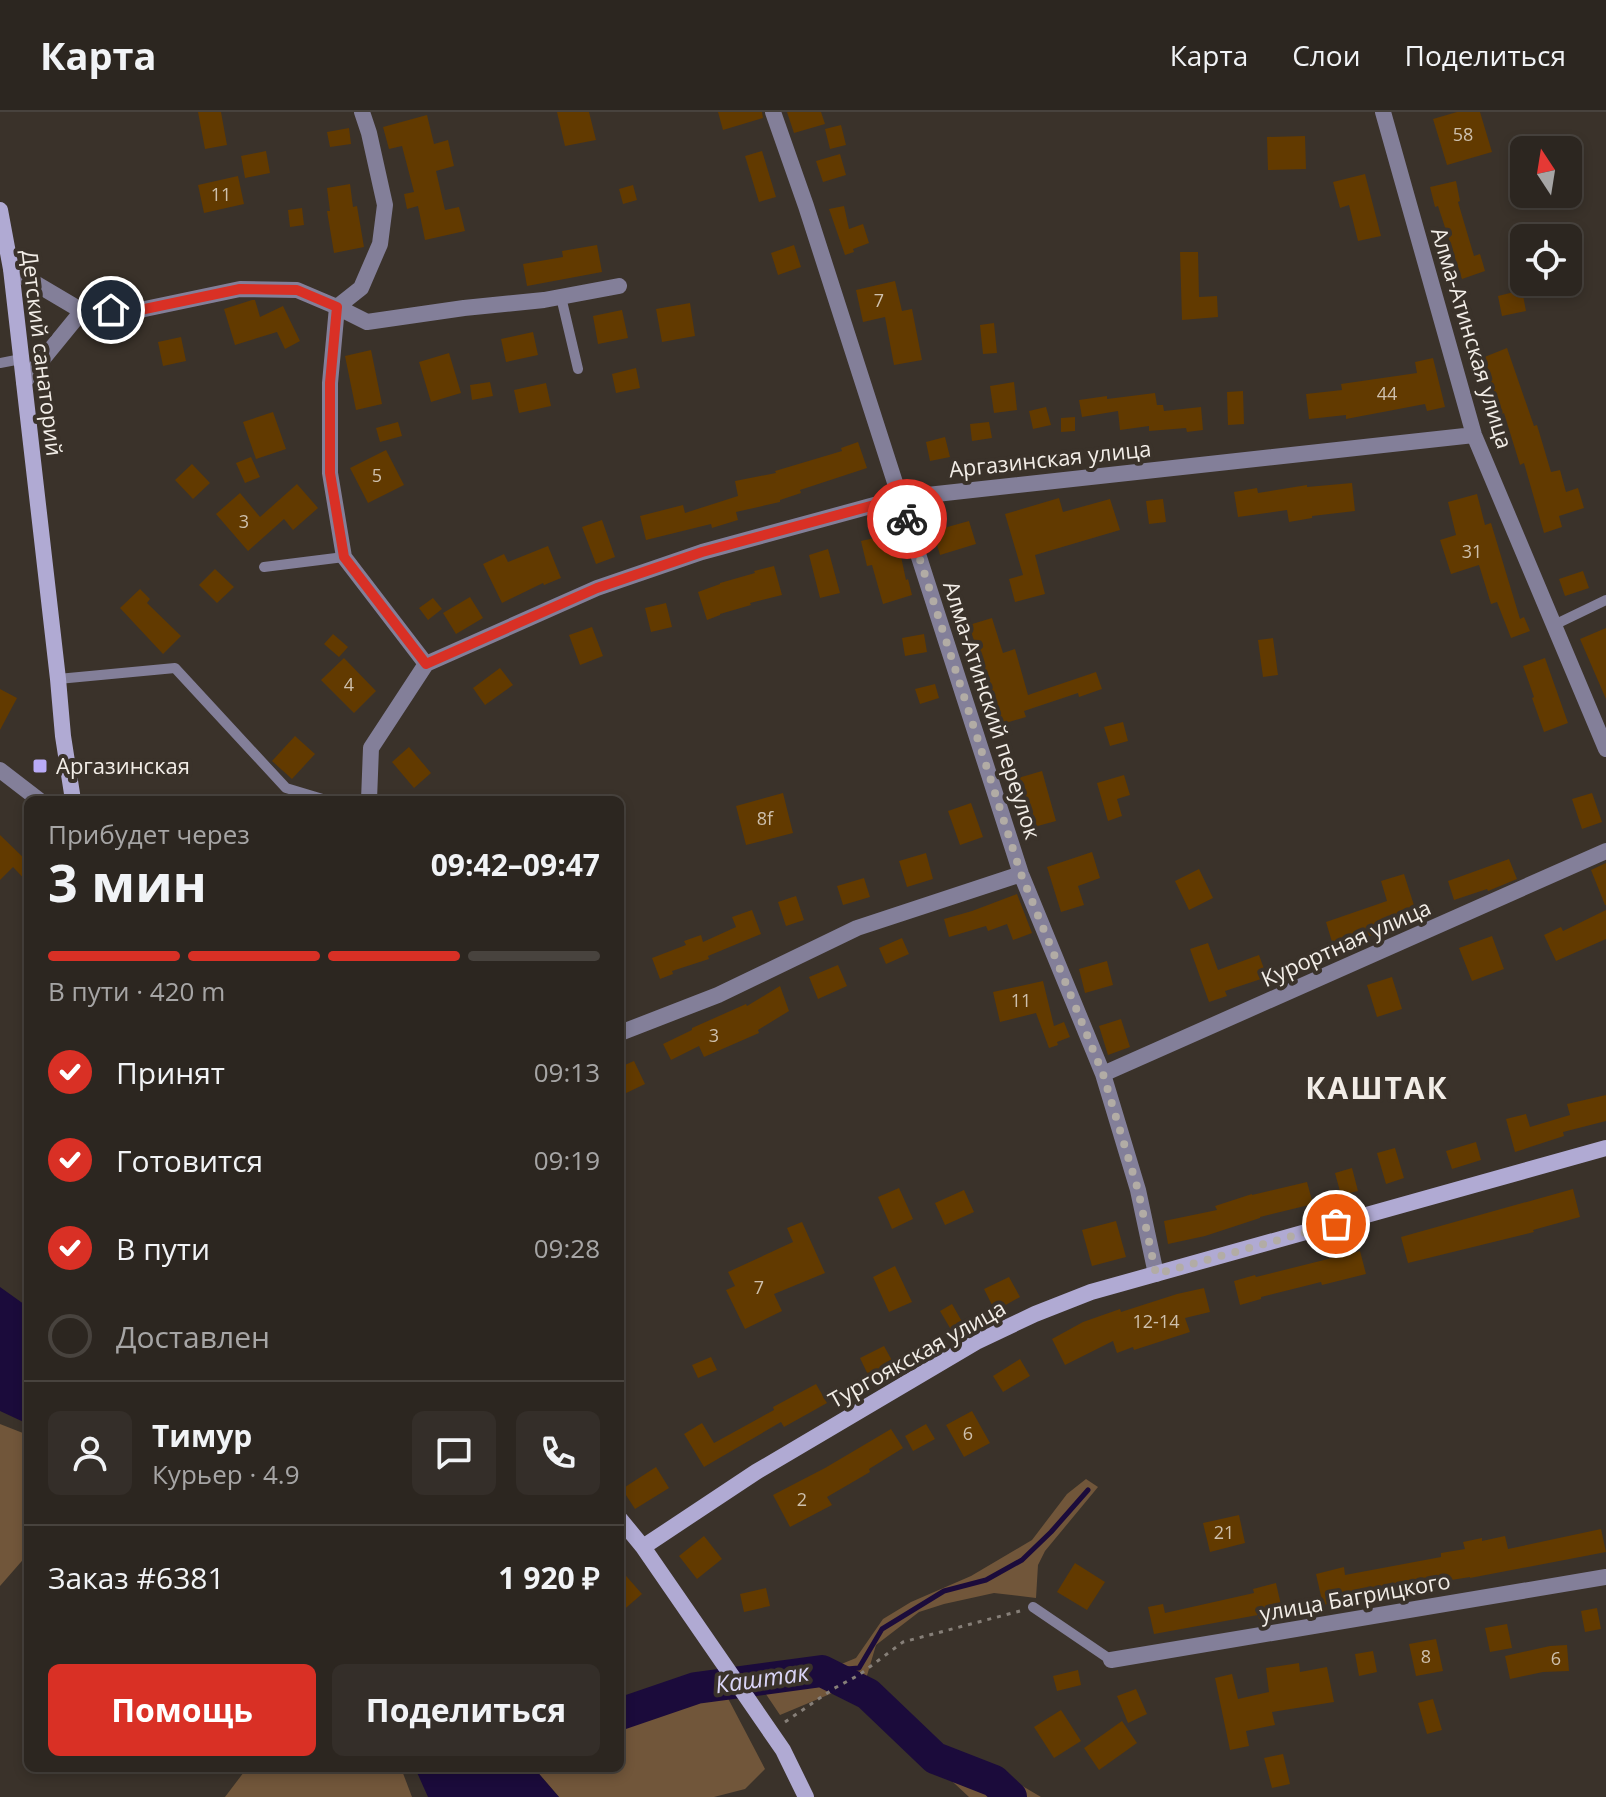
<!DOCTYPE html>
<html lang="ru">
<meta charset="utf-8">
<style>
:root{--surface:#2c2620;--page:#342e29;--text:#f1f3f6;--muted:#a6a5a5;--line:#48433e;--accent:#d93025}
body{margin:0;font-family:"Open Sans",sans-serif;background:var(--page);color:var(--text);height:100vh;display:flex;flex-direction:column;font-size:30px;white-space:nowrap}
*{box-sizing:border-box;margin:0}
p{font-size:26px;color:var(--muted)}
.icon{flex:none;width:44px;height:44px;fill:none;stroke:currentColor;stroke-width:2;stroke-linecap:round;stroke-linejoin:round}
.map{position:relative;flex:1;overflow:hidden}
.sheet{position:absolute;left:24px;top:684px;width:600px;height:976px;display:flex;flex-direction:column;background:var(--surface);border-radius:12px;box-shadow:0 4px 12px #0003,0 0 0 2px var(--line)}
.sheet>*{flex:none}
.needle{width:52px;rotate:348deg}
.fabs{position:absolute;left:1510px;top:24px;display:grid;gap:16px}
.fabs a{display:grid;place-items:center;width:72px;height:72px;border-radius:12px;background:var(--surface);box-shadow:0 4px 12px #0003,0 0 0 2px var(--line);font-size:40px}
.pin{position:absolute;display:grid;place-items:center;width:68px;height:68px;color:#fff;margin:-34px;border:4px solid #fff;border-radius:50%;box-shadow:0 2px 8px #0007}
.courier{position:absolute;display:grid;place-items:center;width:80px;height:80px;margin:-40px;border:6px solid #d93025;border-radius:50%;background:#fff;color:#222;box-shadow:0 2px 10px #0007}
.summary em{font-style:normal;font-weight:700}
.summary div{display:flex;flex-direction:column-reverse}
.summary{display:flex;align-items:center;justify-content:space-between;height:136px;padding:0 24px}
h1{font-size:52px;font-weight:700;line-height:60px}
.bar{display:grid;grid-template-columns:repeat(4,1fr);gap:12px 8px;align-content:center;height:96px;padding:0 24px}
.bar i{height:10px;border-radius:6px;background:var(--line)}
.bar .current{background:var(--accent)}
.bar p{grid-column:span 4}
.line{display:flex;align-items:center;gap:20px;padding:0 24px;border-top:2px solid var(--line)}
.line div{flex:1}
.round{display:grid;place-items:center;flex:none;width:84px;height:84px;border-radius:12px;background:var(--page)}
ol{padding:0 24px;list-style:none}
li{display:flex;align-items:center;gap:24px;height:88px}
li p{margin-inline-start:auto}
li .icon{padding:8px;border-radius:50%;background:var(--accent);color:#fff;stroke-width:4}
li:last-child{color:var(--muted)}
li i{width:44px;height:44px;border:4px solid var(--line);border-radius:50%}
.button{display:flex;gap:16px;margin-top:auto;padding:16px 24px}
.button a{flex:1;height:92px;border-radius:12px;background:var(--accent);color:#fff;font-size:32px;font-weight:700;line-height:92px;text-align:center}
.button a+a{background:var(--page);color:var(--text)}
header{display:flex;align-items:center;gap:48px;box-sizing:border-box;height:112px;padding:0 40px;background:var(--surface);border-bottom:2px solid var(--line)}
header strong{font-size:38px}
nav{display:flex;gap:44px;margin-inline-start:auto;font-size:28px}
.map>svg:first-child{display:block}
.green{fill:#71563a}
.water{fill:#1b0b3b}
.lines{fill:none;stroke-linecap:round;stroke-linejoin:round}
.stream{stroke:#1b0b3b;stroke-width:5}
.river{stroke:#1b0b3b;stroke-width:32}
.building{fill:#623a00}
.path{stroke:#867f78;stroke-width:3;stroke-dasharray:4 6;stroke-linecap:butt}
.lane{stroke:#837f99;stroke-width:10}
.street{stroke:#837f99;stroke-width:16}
.secondary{stroke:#b0aad3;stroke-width:16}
.done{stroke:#b2aca5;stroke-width:8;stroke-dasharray:0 14.4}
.route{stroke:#d93025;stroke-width:10}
.poi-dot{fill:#b9abf7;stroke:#3a322a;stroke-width:3}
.labels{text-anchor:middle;stroke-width:8;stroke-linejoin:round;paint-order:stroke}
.number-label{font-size:18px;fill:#cec0ad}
.street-label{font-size:22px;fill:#f2ede7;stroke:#3a322a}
.poi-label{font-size:22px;fill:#f2ede7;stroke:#3a322a;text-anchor:start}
.water-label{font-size:24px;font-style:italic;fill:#d9d4f6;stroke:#3a322a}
.district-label{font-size:30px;font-weight:bold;letter-spacing:2px;fill:#f2ede7;stroke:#3a322a}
</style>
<header>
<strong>Карта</strong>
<nav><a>Карта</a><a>Слои</a><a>Поделиться</a></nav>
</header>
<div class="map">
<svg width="1606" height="1685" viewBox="0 0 1606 1685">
<rect width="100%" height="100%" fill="#3a322a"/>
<path class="green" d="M0,1312L28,1323V1442L0,1474Z
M1086,1367L1098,1375L1045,1439L1038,1453L1036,1486L994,1481L944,1492L919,1500L876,1533L866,1567L883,1580L929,1626L971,1651L1004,1663L1041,1685H969L908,1628L842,1577L780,1603L747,1554L775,1550L839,1553L856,1546L883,1507L911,1490L971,1464L1032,1428L1067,1382Z
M701,1568L721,1573L765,1657L745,1677L714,1685H559L534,1656H620V1594L626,1595Z
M247,1656H401L412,1685H225Z"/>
<path class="water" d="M0,1175L28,1195V1312L0,1299Z
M415,1656H534L559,1685H428Z"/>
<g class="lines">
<path class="stream" d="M822,1559L859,1556L882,1517L944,1479L986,1468L1022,1448L1051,1420L1088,1378"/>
<path class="river" d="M620,1602L696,1576L822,1559L868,1582L935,1646L994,1669L1011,1685"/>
</g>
<path class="building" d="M198,0H221L227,33L205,37Z
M557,0H589L596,28L565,34Z
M718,0H762L763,6L723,18Z
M787,0H821L825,12L794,21Z
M1457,0H1480L1492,40L1447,53L1433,7Z
M427,3L434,32L448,28L454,54L436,59L445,98L459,95L465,119L425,128L418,94L407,97L404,82L414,80L402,34L389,37L383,15Z
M841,13L846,33L830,37L825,17Z
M349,16L351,32L330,35L327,20Z
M1305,24L1306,57L1268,58L1267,25Z
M266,39L270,61L245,66L241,44Z
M762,39L776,85L759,90L745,44Z
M840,42L846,63L823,70L816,49Z
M1365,62L1381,124L1358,129L1349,93L1340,96L1333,70Z
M238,64L244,92L204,101L198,73Z
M1456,69L1460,89L1458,90L1474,144L1480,142L1485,159L1462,167L1438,94L1435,95L1430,75Z
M350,72L353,95L357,94L364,135L334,141L327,99H330L327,76Z
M633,73L637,88L623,92L619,77Z
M844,94L849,117L863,112L869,131L853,137L854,140L845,143L829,97Z
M302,96L304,113L290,115L288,98Z
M597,133L602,160L527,174L523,152L563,145L562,139Z
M794,133L801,155L778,163L771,141Z
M1180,140H1198L1199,185L1217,184L1218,205L1182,208Z
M895,169L902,199L912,197L922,248L894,253L885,205L863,210L856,178Z
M1522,178L1526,199L1502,204L1498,184Z
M252,188H255L260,205L283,194L300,229L285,237L277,220L235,233L224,197Z
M690,191L695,224L662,230L656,197Z
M622,198L628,226L598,232L593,204Z
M994,211L997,241L983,242L980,213Z
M533,220L538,243L506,250L501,227Z
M181,225L186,249L163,254L158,230Z
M1507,236L1534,314L1537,313L1551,360L1560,358L1566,380L1578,376L1584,396L1559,404L1562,415L1544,421L1524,351L1520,353L1504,301L1502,302L1482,246Z
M371,238L382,292L356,298L345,244Z
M449,241L461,281L431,290L419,250Z
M1433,246L1445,295L1427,299L1425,292L1346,307V303L1309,307L1306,282L1342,278L1341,272L1417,261L1415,250Z
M636,256L640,276L616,281L612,262Z
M490,270L493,284L472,288L470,273Z
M1014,270L1017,298L994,301L990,274Z
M546,271L551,294L519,301L514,278Z
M1243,279L1244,312L1228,313L1227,280Z
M1155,281L1157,293H1163L1164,299L1201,295L1203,318L1187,320L1186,316L1149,319V314L1120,318L1118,299L1082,305L1079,288L1107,284V287Z
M1046,295L1051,313L1033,317L1029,299Z
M273,300L286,337L256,347L243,310Z
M1075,305V319L1061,320V306Z
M398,310L402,324L380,330L376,316Z
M989,310L992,326L972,329L970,312Z
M945,325L950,345L930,349L926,330Z
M858,330L867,356L800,378L801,381L780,388V390L736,400L738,408L712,416L711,412L646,428L640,404L683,393L685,401L738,384L735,369L776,361L775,359L842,339L841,336Z
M386,338L404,373L368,391L350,356Z
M251,345L260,365L245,371L236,351Z
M192,352L210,371L193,387L175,368Z
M1352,371L1355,399L1312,404V406L1289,410L1287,398L1238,405L1234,380L1257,376L1258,381L1307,373V375Z
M297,372L318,396L293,418L284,407L248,439L216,402L240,381L260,405Z
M1477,382L1485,413L1491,411L1520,507L1524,505L1530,519L1511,526L1497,490L1491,492L1479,453L1451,462L1440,428L1456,423L1448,390Z
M1059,386L1063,400L1110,387L1120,418L1035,443L1045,482L1015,490L1009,467L1023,463L1005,402Z
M1163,387L1166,410L1149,412L1146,389Z
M602,408L615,445L596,452L582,415Z
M969,409L976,432L940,443L933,419Z
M896,421L906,468L908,467L912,483L883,492L872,453L867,454L861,429Z
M548,434L561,466L544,473L543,471L502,491L483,452L504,442L508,450Z
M828,437L840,481L820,486L809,443Z
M774,454L782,483L750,491L751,493L720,502V503L707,508L698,480L720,472V471L755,461L754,459Z
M215,457L234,475L217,491L199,473Z
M1583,459L1589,476L1565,484L1559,467Z
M140,477L150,487L147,491L181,524L163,542L120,496Z
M470,485L483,506L456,522L443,501Z
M433,486L442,497L428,508L419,496Z
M666,491L672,515L651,520L645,496Z
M992,506L1003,541L1015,537L1028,583L1096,560L1102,577L1079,585L1078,581L1024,599L1026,605L999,613L986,573L984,574L976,549L980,547L969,513Z
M592,515L603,544L580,553L569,523Z
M1606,516V587L1580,527Z
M333,522L348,535L339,545L324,532Z
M924,522L927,540L905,544L902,526Z
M1273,526L1278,563L1263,565L1258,528Z
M344,546L376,579L354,601L321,568Z
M1545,546L1568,611L1544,620L1532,586L1534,585L1523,554Z
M500,556L513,573L485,593L473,576Z
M935,572L939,586L920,592L915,577Z
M0,577L17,586L0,618Z
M1123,610L1128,629L1110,634L1104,615Z
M295,624L315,642L292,667L272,649Z
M409,635L431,661L414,676L392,650Z
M1042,659L1056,709L1034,715L1018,666Z
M1124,663L1130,683L1117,687L1122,704L1108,709L1097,671Z
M783,681L793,721L746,733L736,694Z
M1592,681L1602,710L1582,717L1572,687Z
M971,691L983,725L960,733L948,699Z
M0,723L28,750V771L13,755L0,768Z
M1092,740L1100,766L1078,774L1084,793L1061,800L1047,755Z
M926,741L933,767L907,775L899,749Z
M1509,747L1517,767L1488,779L1487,777L1454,788L1448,769Z
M1606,751V793H1605L1591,758Z
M1199,757L1213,786L1189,798L1175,769Z
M1404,762L1419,809L1350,830L1352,834L1335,840L1326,810L1387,789L1381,769Z
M864,766L870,785L843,793L837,774Z
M1017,782L1032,821L1013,828L1007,812L988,819L986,814L949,825L944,807L972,799Z
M796,784L804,808L786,814L778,790Z
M752,798L761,822L708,844L709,847L672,859L673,862L660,867L652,846L686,833L684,829L701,823L703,830L736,815L732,805Z
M1606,798V827L1556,849L1544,823L1561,815L1563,819Z
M1492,824L1504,857L1472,869L1459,836Z
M902,826L909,842L886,852L879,836Z
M1208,831L1218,858L1259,843L1267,865L1225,879L1227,884L1209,890L1190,837Z
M1107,849L1113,873L1085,881L1079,857Z
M838,853L847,874L818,887L809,865Z
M1392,865L1402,897L1377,905L1367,873Z
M1043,869L1054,914L1064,910L1070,925L1057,930L1058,933L1049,936L1036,901L1000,910L993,880Z
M780,874L789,899L758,918L759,921L704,945L699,934L671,948L663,932L692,918V916L746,892L747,894Z
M1121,907L1130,935L1108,943L1099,914Z
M634,949L645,972L620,984V955Z
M1606,983V1009L1563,1020L1564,1024L1515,1040L1506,1007L1526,1002L1530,1015L1570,1003L1567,992Z
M1476,1030L1481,1048L1452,1057L1446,1039Z
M1395,1036L1404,1066L1386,1072L1377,1041Z
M1352,1056L1358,1079L1341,1083L1335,1061Z
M1307,1070L1313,1092L1260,1105V1106L1205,1124L1168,1132L1164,1109L1217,1098L1215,1094L1252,1082V1083Z
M899,1076L913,1107L892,1117L878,1085Z
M1573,1077L1580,1105L1533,1118L1534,1120L1408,1151L1401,1125Z
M964,1078L974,1100L945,1113L935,1091Z
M1116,1109L1126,1145L1092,1154L1082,1118Z
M802,1110L825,1161L774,1182L782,1199L745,1217L726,1178L735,1174L728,1160L793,1130L787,1116Z
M1360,1139L1366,1162L1322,1173L1321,1170L1261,1185V1187L1240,1193L1234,1169L1255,1163L1256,1165Z
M895,1154L912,1190L889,1200L873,1165Z
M1009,1165L1020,1185L995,1199L984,1177Z
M1204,1176L1210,1200L1185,1206L1190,1220L1134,1238L1133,1235L1117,1241L1113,1229L1065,1253L1052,1227L1083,1210L1120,1197L1121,1200L1177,1182Z
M952,1192L965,1215L953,1221L940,1199Z
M884,1234L895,1254L870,1267L860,1246Z
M711,1245L717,1258L698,1266L692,1253Z
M1020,1247L1030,1264L1003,1280L993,1264Z
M816,1272L827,1291L784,1315L781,1310L704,1355L684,1322L702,1311L714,1331L774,1298L773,1295Z
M972,1299L990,1331L964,1345L946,1313Z
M926,1312L935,1327L913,1339L905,1324Z
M891,1317L903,1336L869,1357L870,1360L827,1385L832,1393L790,1415L773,1383L825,1356Z
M656,1355L669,1376L635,1397L622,1377Z
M1239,1403L1245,1431L1210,1440L1203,1411Z
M1601,1417L1606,1440L1470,1466V1465L1445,1469V1467L1378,1477L1379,1482L1323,1493L1316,1462L1344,1455L1345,1463L1441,1445V1441L1465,1437L1463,1430L1482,1426V1429L1505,1424L1508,1437Z
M704,1424L722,1447L697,1467L679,1444Z
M1075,1451L1105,1470L1087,1498L1057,1480Z
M620,1457L642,1482L620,1501Z
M1276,1471L1283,1502L1259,1507L1258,1503L1154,1522L1148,1495L1163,1492L1165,1501L1254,1481L1253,1477Z
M766,1476L770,1494L744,1500L740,1482Z
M1597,1496L1601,1517L1585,1520L1581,1499Z
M1507,1512L1512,1536L1490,1540L1485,1516Z
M1436,1527L1443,1559L1416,1564L1409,1532Z
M1567,1533L1569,1559L1543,1560L1510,1567L1505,1544L1550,1534Z
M1373,1539L1377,1560L1359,1564L1355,1542Z
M1299,1551L1300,1560L1327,1555L1334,1590L1272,1600L1275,1613L1246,1619L1249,1634L1230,1638L1215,1566L1232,1562L1238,1587L1269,1580L1266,1556Z
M1078,1558L1081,1573L1057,1579L1053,1564Z
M1136,1577L1147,1602L1128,1611L1117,1584Z
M1433,1587L1442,1618L1427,1622L1418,1591Z
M1061,1598L1081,1629L1054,1646L1034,1615Z
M1122,1609L1137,1631L1099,1658L1084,1636Z
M1283,1642L1290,1672L1272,1676L1264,1646Z"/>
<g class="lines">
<path class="path" d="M785,1610L833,1577L859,1563L903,1530L1020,1499"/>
<path class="lane" d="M561,185L578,257
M0,251L21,247
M264,455L344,445
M1554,513L1606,488
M58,567L175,556L286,676L326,688
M1033,1495L1111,1548"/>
<path class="street" d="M362,0L369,21L385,93L380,132L361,176L337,195L367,210L464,196L544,188L619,174
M773,0L806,94L1021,762L1103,962L1138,1078L1156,1162
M1383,0L1474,323L1606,637
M11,157L82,199L24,270
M82,199L140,198L240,177L297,178L337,195L330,271V361L344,445L426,552
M0,658L39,688
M369,688L371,636L426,552L597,476L702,440L900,386L1474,323
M620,921L718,883L857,816L1021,762
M1103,962L1606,739
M1111,1548L1606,1465"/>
<path class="secondary" d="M0,98L11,157L58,567L63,624L73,688
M620,1407L643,1435L783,1638L806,1685
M643,1435L756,1360L976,1230L1035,1202L1091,1180L1606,1036"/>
</g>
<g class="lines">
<path class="done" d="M907,407L1021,762L1103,962L1138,1078L1156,1162L1336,1112"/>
<path class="route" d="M111,198H140L240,177L297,178L337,195L330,271V361L344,445L426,552L597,476L702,440L900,386L907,407"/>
</g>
<rect class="poi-dot" x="32" y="646" width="16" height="16" rx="4"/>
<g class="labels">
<g class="number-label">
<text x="1463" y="29">58</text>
<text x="221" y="89">11</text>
<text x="879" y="195">7</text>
<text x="1387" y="288">44</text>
<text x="377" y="370">5</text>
<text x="244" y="416">3</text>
<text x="1472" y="446">31</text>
<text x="349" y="579">4</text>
<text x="765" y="713">8f</text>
<text x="1021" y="895">11</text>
<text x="714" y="930">3</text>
<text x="759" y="1182">7</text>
<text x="1156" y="1216">12-14</text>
<text x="968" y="1328">6</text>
<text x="802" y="1394">2</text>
<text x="1224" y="1427">21</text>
<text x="1426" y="1551">8</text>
<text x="1556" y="1553">6</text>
</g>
<g class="street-label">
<text transform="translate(1472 226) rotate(73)" y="8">Алма-Атинская улица</text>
<text transform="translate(42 241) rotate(83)" y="8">Детский санаторий</text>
<text transform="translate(1050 347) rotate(-6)" y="8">Аргазинская улица</text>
<text transform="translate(992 598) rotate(72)" y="8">Алма-Атинский переулок</text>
<text transform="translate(1346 831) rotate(-24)" y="8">Курортная улица</text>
<text transform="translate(917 1242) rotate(-29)" y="8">Тургоякская улица</text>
<text transform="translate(1355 1485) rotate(-10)" y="8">улица Багрицкого</text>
</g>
<g class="poi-label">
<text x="56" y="662">Аргазинская</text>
</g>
<g class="water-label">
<text transform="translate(762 1567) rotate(-8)" y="8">Каштак</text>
</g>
<g class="district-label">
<text x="1377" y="987">КАШТАК</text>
</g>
</g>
</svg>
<div class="fabs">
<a><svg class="needle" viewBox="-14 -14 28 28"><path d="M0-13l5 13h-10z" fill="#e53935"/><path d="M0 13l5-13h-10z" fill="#a6a5a5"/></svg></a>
<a><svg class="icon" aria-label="locate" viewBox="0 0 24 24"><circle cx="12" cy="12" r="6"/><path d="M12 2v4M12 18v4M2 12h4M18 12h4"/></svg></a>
</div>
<div class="pin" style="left:1336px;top:1112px;background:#ea580c"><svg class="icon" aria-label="bag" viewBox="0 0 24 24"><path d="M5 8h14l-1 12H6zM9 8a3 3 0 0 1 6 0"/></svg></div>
<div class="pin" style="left:111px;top:198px;background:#1f2937"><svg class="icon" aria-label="home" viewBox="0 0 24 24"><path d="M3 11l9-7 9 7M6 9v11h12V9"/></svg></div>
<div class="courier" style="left:907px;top:407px"><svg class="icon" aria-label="bike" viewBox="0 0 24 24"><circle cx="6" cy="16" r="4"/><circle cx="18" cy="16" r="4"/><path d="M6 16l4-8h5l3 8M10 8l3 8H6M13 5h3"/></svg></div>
<section class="sheet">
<div class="summary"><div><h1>3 мин</h1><p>Прибудет через</p></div><em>09:42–09:47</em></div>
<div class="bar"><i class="current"></i><i class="current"></i><i class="current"></i><i></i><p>В пути · 420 m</p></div>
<ol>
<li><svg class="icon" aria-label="check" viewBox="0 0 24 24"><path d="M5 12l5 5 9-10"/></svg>Принят<p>09:13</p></li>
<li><svg class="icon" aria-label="check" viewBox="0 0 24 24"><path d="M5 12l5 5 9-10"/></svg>Готовится<p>09:19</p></li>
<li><svg class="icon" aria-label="check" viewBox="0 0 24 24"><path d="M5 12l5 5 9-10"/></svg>В пути<p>09:28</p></li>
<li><i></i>Доставлен</li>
</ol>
<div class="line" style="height:144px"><a class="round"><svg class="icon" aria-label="person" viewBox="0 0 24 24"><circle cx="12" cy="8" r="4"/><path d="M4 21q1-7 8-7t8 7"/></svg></a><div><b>Тимур</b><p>Курьер · 4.9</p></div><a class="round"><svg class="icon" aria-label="chat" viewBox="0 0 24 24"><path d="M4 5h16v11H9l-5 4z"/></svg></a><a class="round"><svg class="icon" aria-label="phone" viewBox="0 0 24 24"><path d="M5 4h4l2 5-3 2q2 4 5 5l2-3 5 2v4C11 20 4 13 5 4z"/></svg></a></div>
<div class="line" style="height:104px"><div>Заказ #6381</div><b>1 920 ₽</b></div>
<div class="button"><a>Помощь</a><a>Поделиться</a></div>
</section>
</div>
